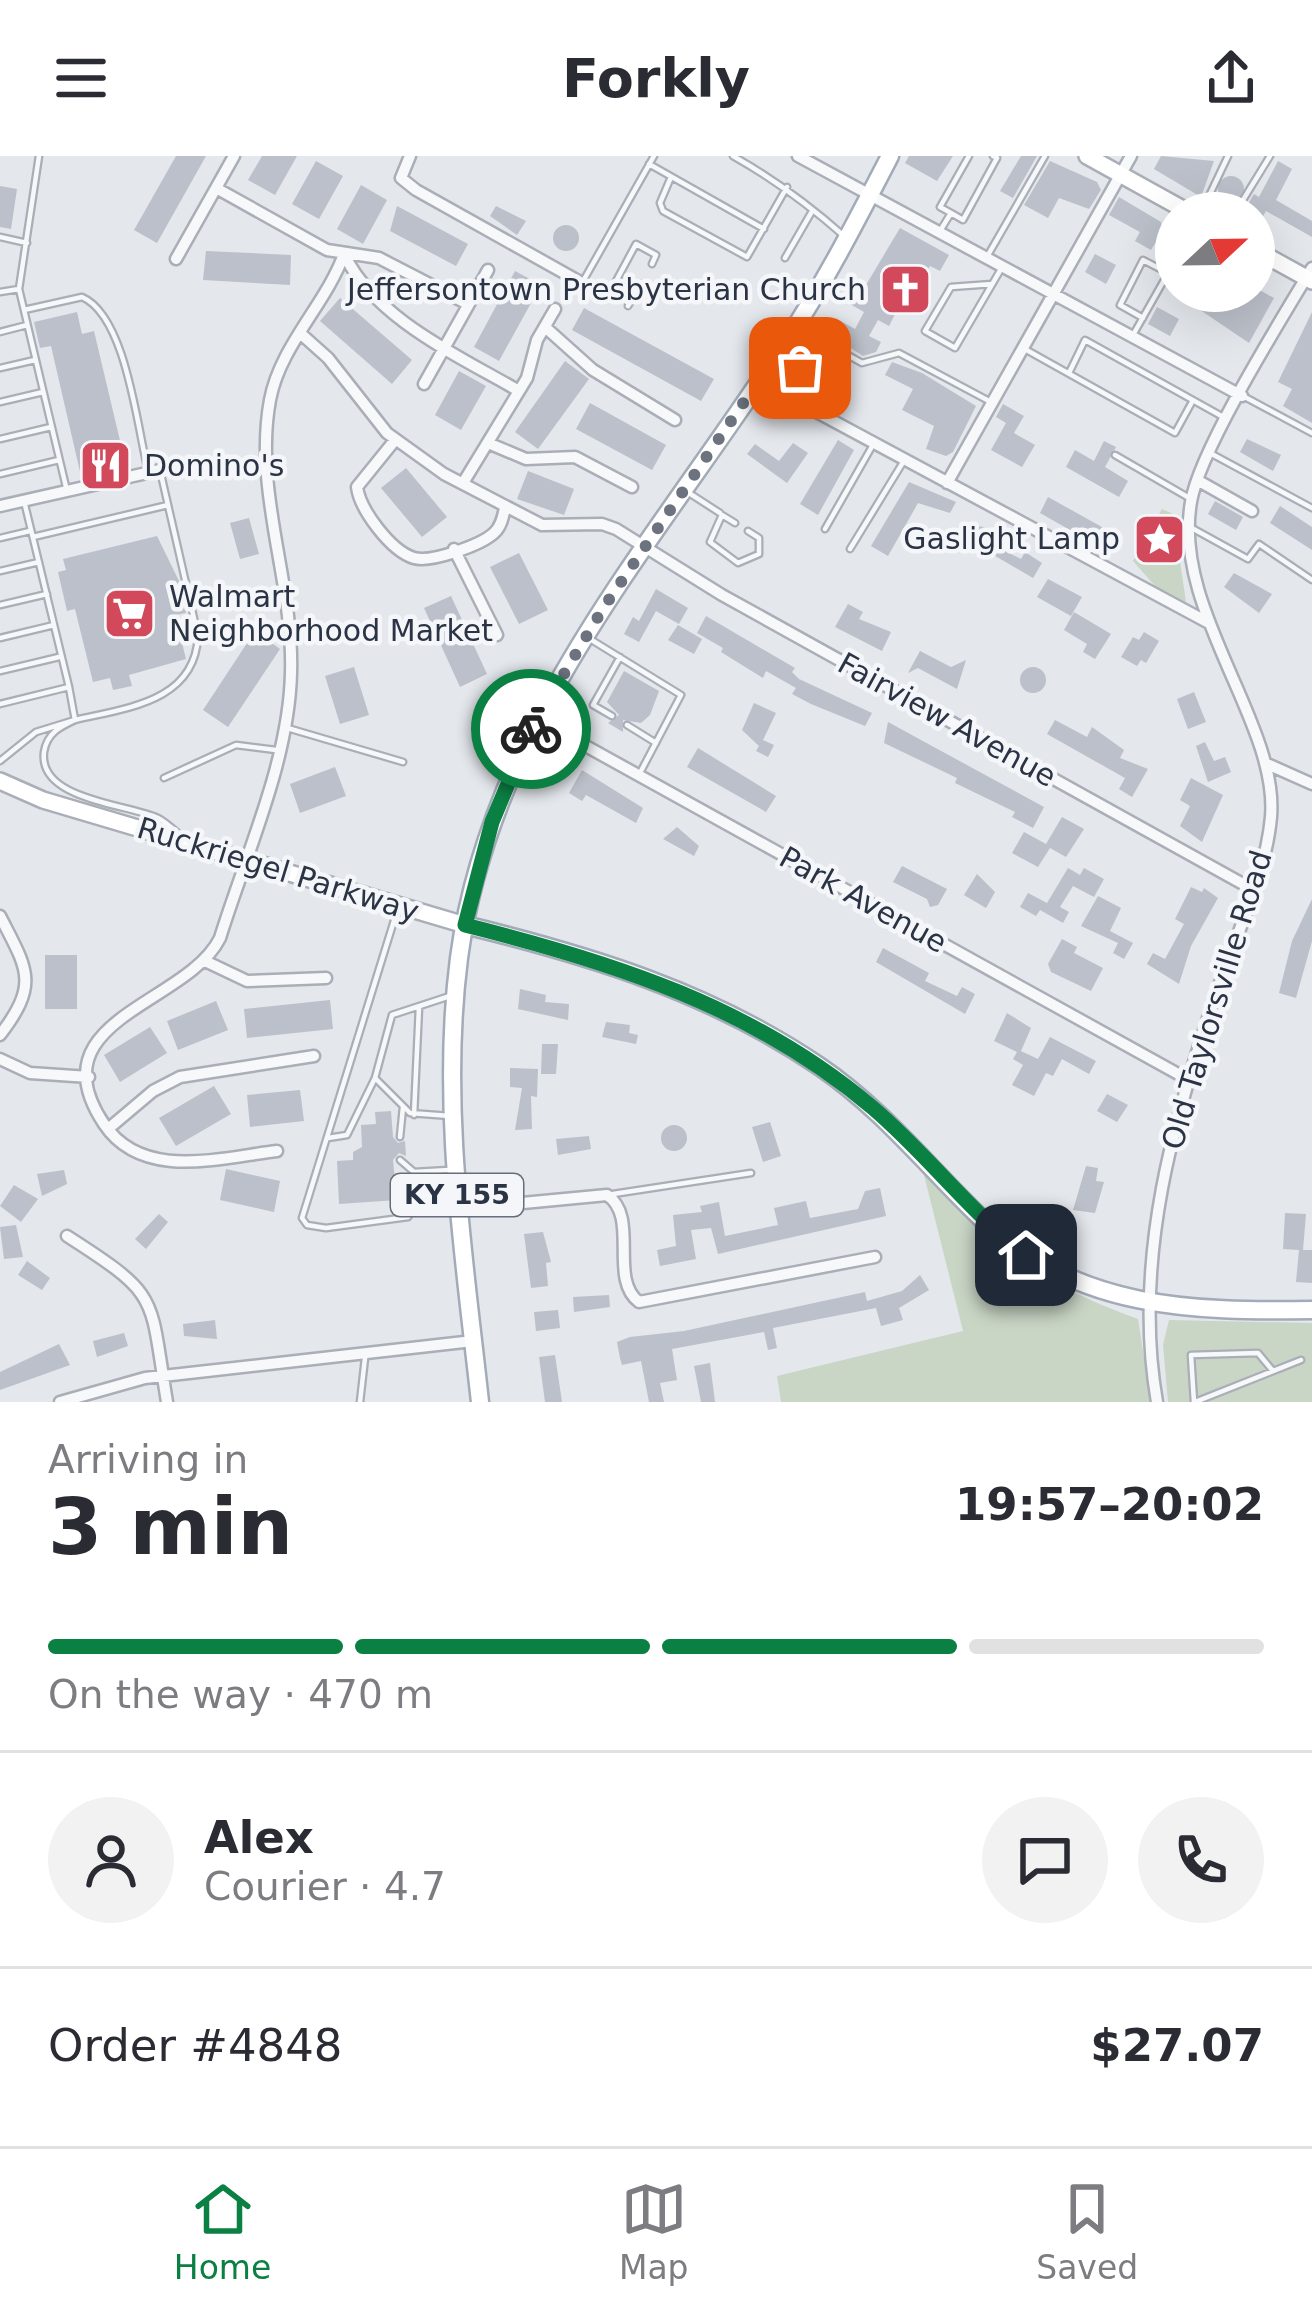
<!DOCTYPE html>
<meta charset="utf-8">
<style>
:root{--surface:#fff;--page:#f2f2f3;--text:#2b2b33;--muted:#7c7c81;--line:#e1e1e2;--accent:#0b8043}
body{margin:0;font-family:"DejaVu Sans",sans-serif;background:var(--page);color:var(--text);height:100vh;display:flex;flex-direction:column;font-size:45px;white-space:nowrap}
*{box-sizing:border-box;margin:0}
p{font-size:39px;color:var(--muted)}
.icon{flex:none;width:66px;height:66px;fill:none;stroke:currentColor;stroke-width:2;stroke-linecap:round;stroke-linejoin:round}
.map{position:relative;height:1246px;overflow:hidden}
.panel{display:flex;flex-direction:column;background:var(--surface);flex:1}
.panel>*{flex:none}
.needle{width:78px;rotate:68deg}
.fabs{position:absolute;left:1155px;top:36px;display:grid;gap:24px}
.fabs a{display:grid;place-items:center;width:120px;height:120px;border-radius:50%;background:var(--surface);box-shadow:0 12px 48px #0002;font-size:60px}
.pin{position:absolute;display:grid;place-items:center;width:102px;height:102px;color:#fff;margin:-51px;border-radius:24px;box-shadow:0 6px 18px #0006}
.courier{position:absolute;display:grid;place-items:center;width:120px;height:120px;margin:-60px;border:9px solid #0b8043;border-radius:50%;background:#fff;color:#222;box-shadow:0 3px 15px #0007}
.head em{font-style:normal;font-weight:800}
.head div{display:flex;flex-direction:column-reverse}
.head{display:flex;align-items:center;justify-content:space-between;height:204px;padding:0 48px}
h1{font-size:78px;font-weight:800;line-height:90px}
.bar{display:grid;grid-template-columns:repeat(4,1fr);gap:18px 12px;align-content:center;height:144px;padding:0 48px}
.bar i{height:15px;border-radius:9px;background:var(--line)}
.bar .on{background:var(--accent)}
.bar p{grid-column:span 4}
.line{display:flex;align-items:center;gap:30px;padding:0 48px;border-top:3px solid var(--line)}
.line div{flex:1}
.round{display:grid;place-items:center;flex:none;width:126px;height:126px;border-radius:63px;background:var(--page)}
header{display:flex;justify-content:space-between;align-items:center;height:156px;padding:0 48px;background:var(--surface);font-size:54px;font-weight:800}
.tab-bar{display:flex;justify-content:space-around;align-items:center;height:168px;border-top:3px solid var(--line);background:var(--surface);font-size:33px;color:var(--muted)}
.tab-bar a{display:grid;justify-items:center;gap:6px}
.tab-bar .on{color:var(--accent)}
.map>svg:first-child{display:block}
.green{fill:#c9d6c5}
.building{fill:#bbc0ca}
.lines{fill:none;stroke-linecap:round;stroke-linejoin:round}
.service-casing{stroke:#a9aeb7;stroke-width:9}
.minor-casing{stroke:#a9aeb7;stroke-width:15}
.secondary-casing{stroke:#a9aeb7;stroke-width:20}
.primary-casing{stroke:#a3abb8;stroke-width:21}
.service{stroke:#f7f8fa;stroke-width:4.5}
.minor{stroke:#f7f8fa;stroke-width:10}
.secondary{stroke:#fff;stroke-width:15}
.primary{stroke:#fff;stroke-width:16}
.done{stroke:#6c737f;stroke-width:12;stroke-dasharray:0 21.6}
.route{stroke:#0b8043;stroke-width:15}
.labels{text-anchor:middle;stroke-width:9;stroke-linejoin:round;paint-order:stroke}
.shield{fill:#f4f6f9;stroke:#676e7b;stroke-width:3}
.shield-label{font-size:27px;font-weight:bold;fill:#2b3445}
.poi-label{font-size:30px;fill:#2b3445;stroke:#f4f6f9;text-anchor:end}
.street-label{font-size:30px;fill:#2b3445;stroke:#f4f6f9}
</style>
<header><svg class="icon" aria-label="menu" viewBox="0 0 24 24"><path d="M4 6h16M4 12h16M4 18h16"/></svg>Forkly<svg class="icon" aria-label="share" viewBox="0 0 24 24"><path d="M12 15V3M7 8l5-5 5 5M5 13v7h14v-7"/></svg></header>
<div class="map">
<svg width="1312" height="1246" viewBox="0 0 1312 1246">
<rect width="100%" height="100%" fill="#e4e7ec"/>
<path class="green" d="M1162,353L1173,358L1186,446L1155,430L1133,405Z
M924,1019C997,1091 1040,1128 1138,1163L1151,1246H781L777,1220L963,1175Z
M1169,1164L1312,1167V1246H1168L1163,1189Z"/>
<path class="building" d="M176,0H206L157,87L134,74Z
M262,0H297L275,39L248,24Z
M909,0H953L937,25L905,7Z
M1021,0H1037L1013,42L1000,35Z
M1161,0L1214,5L1201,41L1154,13Z
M316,5L343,20L319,63L292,48Z
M1050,5L1097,26L1101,34L1089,53L1059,42L1048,62L1024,49Z
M1278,5L1292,13L1276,44L1312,65V81L1266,55L1261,64L1244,55L1254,38L1259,41Z
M1218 33a13 13 0 1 1 26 0a13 13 0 1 1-26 0Z
M361,29L387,44L363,88L337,73Z
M0,30L17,33L11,73L0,71Z
M1119,41L1161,66L1163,74L1151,94L1135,85L1140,76L1109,59Z
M397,50L468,88L456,110L390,75Z
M496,50L526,65L517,79L490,60Z
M553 82a13 13 0 1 1 26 0a13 13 0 1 1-26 0Z
M900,72L949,99L940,115L930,110L914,139L907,135L889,170L878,164L869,180L881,186L876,196L863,200L829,178L837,163L855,173L864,156L843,144L852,128L863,134Z
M206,95L291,99L290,129L203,124Z
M1095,98L1116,109L1106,128L1085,116Z
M515,115L541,129L499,205L474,191Z
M1254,131L1274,142L1249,187L1184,143L1189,135Z
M340,142L412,204L392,228L320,165Z
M1157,151L1179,163L1170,180L1148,168Z
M584,152L714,223L701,245L572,174Z
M77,156L82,178L94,175L126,310L81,320L51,190L40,192L34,166Z
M1312,156V267L1283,250L1292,233L1278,226Z
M565,205L589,223L538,293L515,276Z
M825,206L843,216L827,246L796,230Z
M892,206L922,217L976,250L953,296L946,300L926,293L934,270L902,254L913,233L885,219Z
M459,215L486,230L461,274L435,259Z
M590,247L666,289L652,314L576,273Z
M1003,248L1024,260L1014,277L1035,289L1022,311L991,294L1006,267L996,261Z
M1247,283L1281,299L1273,315L1240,296Z
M838,284L854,294L818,359L800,348Z
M1104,285L1116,291L1105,311L1128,325L1119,341L1066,311L1075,294L1094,305Z
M793,287L808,297L787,327L747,298L755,288L779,305Z
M406,312L447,361L422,381L381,332Z
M528,315L574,333L564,359L517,343Z
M909,326L956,346L950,357L918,347L888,400L871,390Z
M1048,341L1102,371L1093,387L1040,357Z
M1215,345L1243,361L1236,374L1208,358Z
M1280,350L1312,371V394L1270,367Z
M249,362L259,398L240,403L230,367Z
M974,369L987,372V383L1009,397L1021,403L1025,396L1042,407L1033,422L966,383Z
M157,380L179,425L186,457L175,459L186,503L129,519L132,530L113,534L110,522L93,526L75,453L67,455L58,416L66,414L63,403Z
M519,397L548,454L519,468L490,411Z
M1234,417L1272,438L1259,457L1224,431Z
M1048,423L1082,441L1071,460L1037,441Z
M656,433L688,452L679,468L656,455L639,486L624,478L633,461L639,465Z
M451,440L487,518L460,531L424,452Z
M848,448L863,456L859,463L891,476L882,495L835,471Z
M1074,456L1111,478L1095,503L1083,496L1087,488L1064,474Z
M706,460L795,512L792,516L799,523L872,557L865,570L811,548L792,538L796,532L766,515L763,522L721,496L723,492L697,477Z
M678,469L702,483L694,498L668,484Z
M255,475L280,493L228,571L203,554Z
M1144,476L1159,485L1146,507L1141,504L1137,510L1121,501L1133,481L1139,484Z
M920,495L951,511L966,504L957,533L918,512L908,517Z
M354,511L369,559L340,568L325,520Z
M1020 524a13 13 0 1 1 26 0a13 13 0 1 1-26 0Z
M624,515L659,535L650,559L641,567L623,564V576L608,567L619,559L607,546Z
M1194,536L1206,566L1188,573L1177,543Z
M754,547L776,557L763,584L774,589L768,601L756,595L759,590L742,574Z
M1055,564L1087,581L1092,571L1124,594L1120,602L1148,613L1132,641L1119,633L1125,622L1047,578Z
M888,566L1044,651L1033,672L1012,661L1015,656L955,627L957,622L884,587Z
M1205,586L1214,605L1225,601L1231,616L1208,626L1196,590Z
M698,592L776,640L766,656L687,611Z
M335,611L346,640L300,657L290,628Z
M582,614L643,652L636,667L586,639L582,645L569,637Z
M1191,622L1223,639L1202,686L1180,670L1190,650L1180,644Z
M1062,661L1084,673L1066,701L1050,692L1038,711L1012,697L1024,676L1046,688Z
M677,671L699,690L694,700L663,683Z
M902,710L947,733L938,749L930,751L927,743L893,726Z
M1068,712L1080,719L1084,712L1104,723L1094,741L1073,730L1060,751L1069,756L1063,767L1040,754L1036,760L1020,751L1028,737L1047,747Z
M977,718L995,736L986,752L964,739Z
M1191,731L1202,736L1204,732L1218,742L1191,790L1179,828L1147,808L1153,797L1165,803L1184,768L1175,763Z
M1098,740L1121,752L1110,775L1133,787L1124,803L1113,797L1118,787L1081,770Z
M1312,743V785L1296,842L1279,837L1292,785Z
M1062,783L1077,791L1074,797L1103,812L1091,835L1051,816L1048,808Z
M883,792L929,817L925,825L957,840L962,831L975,838L965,858L876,806Z
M45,799H77V853H45Z
M520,833L546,839L545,846L569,848L568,864L518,853Z
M330,844L333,873L247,882L244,853Z
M216,845L228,874L178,894L167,865Z
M1007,857L1031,872L1021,895L1038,903L1050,881L1096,905L1089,918L1062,903L1053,920L1046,917L1034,940L1012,929L1023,909L1013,903L1017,896L994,885Z
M606,866L630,869L629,877L638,879L636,888L602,881Z
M150,871L167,897L120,926L104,899Z
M542,888H558L556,918H541Z
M510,912L538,913L537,941L531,940L532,973L515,974L522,932L510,931Z
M214,930L231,958L176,990L159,962Z
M300,934L304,965L250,971L247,939Z
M1107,938L1128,949L1117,966L1097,955Z
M391,955L393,981L398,987L405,985L406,1000L399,997L393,1004L397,1044L339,1048L337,1005L353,1004V996L362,991L361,969L376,968L375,956Z
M770,966L781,1000L763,1006L752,971Z
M661 982a13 13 0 1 1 26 0a13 13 0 1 1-26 0Z
M589,980L591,993L558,999L556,983Z
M1086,1010L1098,1012L1096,1025L1104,1026L1095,1057L1073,1054Z
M226,1013L280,1025L274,1056L220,1044Z
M64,1014L67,1028L42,1040L37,1018Z
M14,1029L38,1043L21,1066L0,1050Z
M880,1032L886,1060L718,1098L711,1072L691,1074L696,1103L660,1110L657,1094L676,1090L673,1059L702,1056L700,1050L719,1046L725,1080L778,1069L774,1052L806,1045L810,1062L858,1053L865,1035Z
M1285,1057L1306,1058L1303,1094H1312V1127L1296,1126L1299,1094L1283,1093Z
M159,1058L168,1066L146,1093L135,1083Z
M16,1069L23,1101L4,1103L0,1071Z
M543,1076L551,1106L546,1107L548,1130L531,1132L524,1078Z
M27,1105L50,1122L42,1134L18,1119Z
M920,1119L929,1134L899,1152L903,1164L881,1170L876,1152L773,1172L777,1192L768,1194L764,1176L672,1193L677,1224L660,1227L664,1246H649L641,1205L622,1209L620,1202L617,1186L630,1181L684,1175L865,1136L867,1145L902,1135Z
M609,1139L610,1151L574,1156L573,1141Z
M558,1154L560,1172L536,1175L534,1156Z
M215,1164L217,1183L184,1180L183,1168Z
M124,1177L128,1190L97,1201L93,1185Z
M59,1188L70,1209L0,1234V1216Z
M555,1199L562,1246H545L539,1201Z
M710,1207L715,1246H701L694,1210Z"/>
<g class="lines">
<defs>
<path id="service" d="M733,0C774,23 809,49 844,80
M649,8L764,73
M671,21L660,47L663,55L747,101L787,31
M951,57L940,51L969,0
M1201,57L1228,0
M1235,57L1270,0
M940,75L951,57L963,64L997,2L993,0
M0,81L27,87
M988,99L1045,0
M785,102L811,57
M582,127L654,0
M992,128L951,131L925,175L955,192L1001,113
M19,133L39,0
M0,136L19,133L67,335
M608,140L636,88L656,99L652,108
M628,150L641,128
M24,154L82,141C126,160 137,270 148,315
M1143,162L1120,149L1143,104L1168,117
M801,173L862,207L899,197L989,245
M0,176L27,169
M1133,179L1176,103
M1023,192L1175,277L1192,246
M0,212L35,204
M1069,217L1085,184L1225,262
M784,238L808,198L832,190
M1243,240L1312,277
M0,246L43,236
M0,283L51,271
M1210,297L1312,352
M1115,299L1191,343
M0,318L59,304
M689,337L720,357
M735,367L722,359L710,386L738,407L759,398V382L748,375
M1190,371L1248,403L1259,388L1312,424
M825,373L874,287
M33,381L168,349
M0,382L30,375
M850,393L905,303
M0,415L39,406
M0,449L47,438
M0,482L54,469
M590,483L681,539L641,615
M0,515L59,501
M69,531L75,564C126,552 195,546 198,480L160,314
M0,548L69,531L25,349
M612,560L593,549L620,501
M627,569L656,587
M284,571L403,606
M0,605L36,576L75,564C60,571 47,577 44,596C38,644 127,648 158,662C166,666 173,673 180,679
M164,622L236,589L276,594
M397,755L302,1062L307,1069L326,1072L408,1061L418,1045L414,1016
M375,922L410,957L450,960
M414,959L419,851
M400,981L403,951
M328,982L347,979L375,922L392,859L450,840
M400,1004L414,1016L449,1014
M613,1038L751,1017
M360,1246L365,1202
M1194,1246L1191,1199L1258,1197L1273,1215
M1195,1246L1301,1204"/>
<path id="minor" d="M410,0L401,22L416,34L582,127
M798,0L1242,240
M216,32L327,94L379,102L468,148
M344,98C375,163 459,200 519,235
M176,103L234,0
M545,171L593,214L675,264
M300,177L328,202L387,277L444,318L542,369L602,368L616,373L722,439L1252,733
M759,225L1209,467
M424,228L488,114
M395,284L357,331C360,354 391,395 414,402C431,407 481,389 494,377C501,371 503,361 505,352
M488,287L526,303L575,301L632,331
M1197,324L1252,355
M463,327L527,222L537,184L555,153
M947,327L1131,0
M0,350L160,314
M454,393L497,479
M537,563L1189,924
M1265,607L1312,628
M0,760C27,813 40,827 0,879
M205,805L247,825L326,822
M0,903L30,917L89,921
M108,973L153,935L180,921L314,900
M277,995C219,1002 142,1025 104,968C34,863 187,849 220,782C246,698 289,605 291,517C294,426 253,336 270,244C280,190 326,148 344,98
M459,1053L607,1039C640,1061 608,1123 639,1146L875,1101
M67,1080C162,1141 149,1138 167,1246
M60,1246L145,1222L473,1185
M1157,1246C1132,1105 1174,959 1220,827C1238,774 1266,717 1271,661C1279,567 1172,454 1191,346C1199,295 1282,162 1312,112"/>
<path id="secondary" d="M1087,0L1190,57
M1254,93L1312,125
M0,625L43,644L465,769"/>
<path id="primary" d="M465,769C591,800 710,836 819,910C884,954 930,1014 986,1067C1078,1153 1193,1156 1312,1154
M480,1246C464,1099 440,950 459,802C491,564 657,384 783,190C823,130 857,64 890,0"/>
</defs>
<use href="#service" class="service-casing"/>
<use href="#minor" class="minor-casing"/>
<use href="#secondary" class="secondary-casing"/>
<use href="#primary" class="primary-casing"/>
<use href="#service" class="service"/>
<use href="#minor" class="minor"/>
<use href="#secondary" class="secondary"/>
<use href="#primary" class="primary"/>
</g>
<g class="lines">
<path class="done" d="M531,573L604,451L759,224L783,238L800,212"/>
<path class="route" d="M531,573L492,666L465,769C613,806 754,851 873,952C927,998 969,1055 1026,1099"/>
</g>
<defs>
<symbol id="church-square" viewBox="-11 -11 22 22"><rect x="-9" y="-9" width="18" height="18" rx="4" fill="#d1495b" stroke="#f4f6f9"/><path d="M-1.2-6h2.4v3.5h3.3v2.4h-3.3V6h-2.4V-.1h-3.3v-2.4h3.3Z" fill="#fff"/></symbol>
<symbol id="restaurant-square" viewBox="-11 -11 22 22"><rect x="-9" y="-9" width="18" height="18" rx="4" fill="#d1495b" stroke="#f4f6f9"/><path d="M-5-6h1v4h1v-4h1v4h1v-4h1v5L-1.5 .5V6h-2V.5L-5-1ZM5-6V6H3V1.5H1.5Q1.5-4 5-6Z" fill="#fff"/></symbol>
<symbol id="sight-square" viewBox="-11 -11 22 22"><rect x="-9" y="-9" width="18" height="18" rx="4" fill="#d1495b" stroke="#f4f6f9"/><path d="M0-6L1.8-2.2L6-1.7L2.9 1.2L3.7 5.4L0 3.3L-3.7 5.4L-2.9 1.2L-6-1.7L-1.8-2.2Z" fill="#fff"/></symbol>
<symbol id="supermarket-square" viewBox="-11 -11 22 22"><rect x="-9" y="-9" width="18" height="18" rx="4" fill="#d1495b" stroke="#f4f6f9"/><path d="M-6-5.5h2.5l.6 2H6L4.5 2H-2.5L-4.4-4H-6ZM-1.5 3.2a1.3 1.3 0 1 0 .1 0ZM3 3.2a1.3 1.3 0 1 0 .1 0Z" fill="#fff"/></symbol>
</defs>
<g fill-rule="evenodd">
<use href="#church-square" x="876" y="104" width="59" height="59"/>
<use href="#restaurant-square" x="76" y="280" width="59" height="59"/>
<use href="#sight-square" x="1130" y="354" width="59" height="59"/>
<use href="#supermarket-square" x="100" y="428" width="59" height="59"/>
</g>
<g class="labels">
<rect class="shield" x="391" y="1018" width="132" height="42" rx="9"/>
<g class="shield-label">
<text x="457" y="1048">KY 155</text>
</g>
<g class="poi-label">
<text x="866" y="144">Jeffersontown Presbyterian Church</text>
<text x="144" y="320" text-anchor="start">Domino's</text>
<text x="1120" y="393">Gaslight Lamp</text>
<text x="169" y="451" text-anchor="start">Walmart<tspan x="169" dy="34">Neighborhood Market</tspan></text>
</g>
<g class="street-label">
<text transform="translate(947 564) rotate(29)" y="10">Fairview Avenue</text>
<text transform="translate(278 714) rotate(17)" y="10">Ruckriegel Parkway</text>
<text transform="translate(863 744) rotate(29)" y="10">Park Avenue</text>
<text transform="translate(1217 844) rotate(-73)" y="10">Old Taylorsville Road</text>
</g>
</g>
</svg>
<div class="fabs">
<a><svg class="needle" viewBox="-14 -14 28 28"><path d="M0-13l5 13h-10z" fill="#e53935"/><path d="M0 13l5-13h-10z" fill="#7c7c81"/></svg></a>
</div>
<div class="pin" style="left:800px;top:212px;background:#ea580c"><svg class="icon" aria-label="bag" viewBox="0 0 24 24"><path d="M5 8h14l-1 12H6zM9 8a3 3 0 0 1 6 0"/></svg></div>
<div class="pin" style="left:1026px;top:1099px;background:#1f2937"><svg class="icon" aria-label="home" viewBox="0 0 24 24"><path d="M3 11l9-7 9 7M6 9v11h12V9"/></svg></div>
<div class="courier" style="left:531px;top:573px"><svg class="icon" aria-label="bike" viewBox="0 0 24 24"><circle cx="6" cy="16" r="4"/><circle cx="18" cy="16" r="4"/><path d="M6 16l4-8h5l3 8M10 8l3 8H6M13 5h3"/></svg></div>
</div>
<section class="panel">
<div class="head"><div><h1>3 min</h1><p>Arriving in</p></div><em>19:57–20:02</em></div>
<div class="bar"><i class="on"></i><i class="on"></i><i class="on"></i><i></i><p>On the way · 470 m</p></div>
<div class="line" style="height:216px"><a class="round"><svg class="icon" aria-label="person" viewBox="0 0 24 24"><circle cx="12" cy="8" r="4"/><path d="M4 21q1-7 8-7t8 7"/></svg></a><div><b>Alex</b><p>Courier · 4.7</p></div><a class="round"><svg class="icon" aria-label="chat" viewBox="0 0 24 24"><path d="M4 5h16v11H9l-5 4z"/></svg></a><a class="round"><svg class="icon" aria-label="phone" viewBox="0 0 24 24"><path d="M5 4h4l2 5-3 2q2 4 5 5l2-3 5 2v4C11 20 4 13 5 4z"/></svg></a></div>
<div class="line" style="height:156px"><div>Order #4848</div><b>$27.07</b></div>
</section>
<nav class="tab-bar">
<a class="on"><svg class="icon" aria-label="home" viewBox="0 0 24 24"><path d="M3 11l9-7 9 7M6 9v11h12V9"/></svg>Home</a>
<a><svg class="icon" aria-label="map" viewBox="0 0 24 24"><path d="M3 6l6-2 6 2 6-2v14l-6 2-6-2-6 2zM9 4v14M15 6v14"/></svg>Map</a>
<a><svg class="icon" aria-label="saved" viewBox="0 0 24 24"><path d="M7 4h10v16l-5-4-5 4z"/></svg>Saved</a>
</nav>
